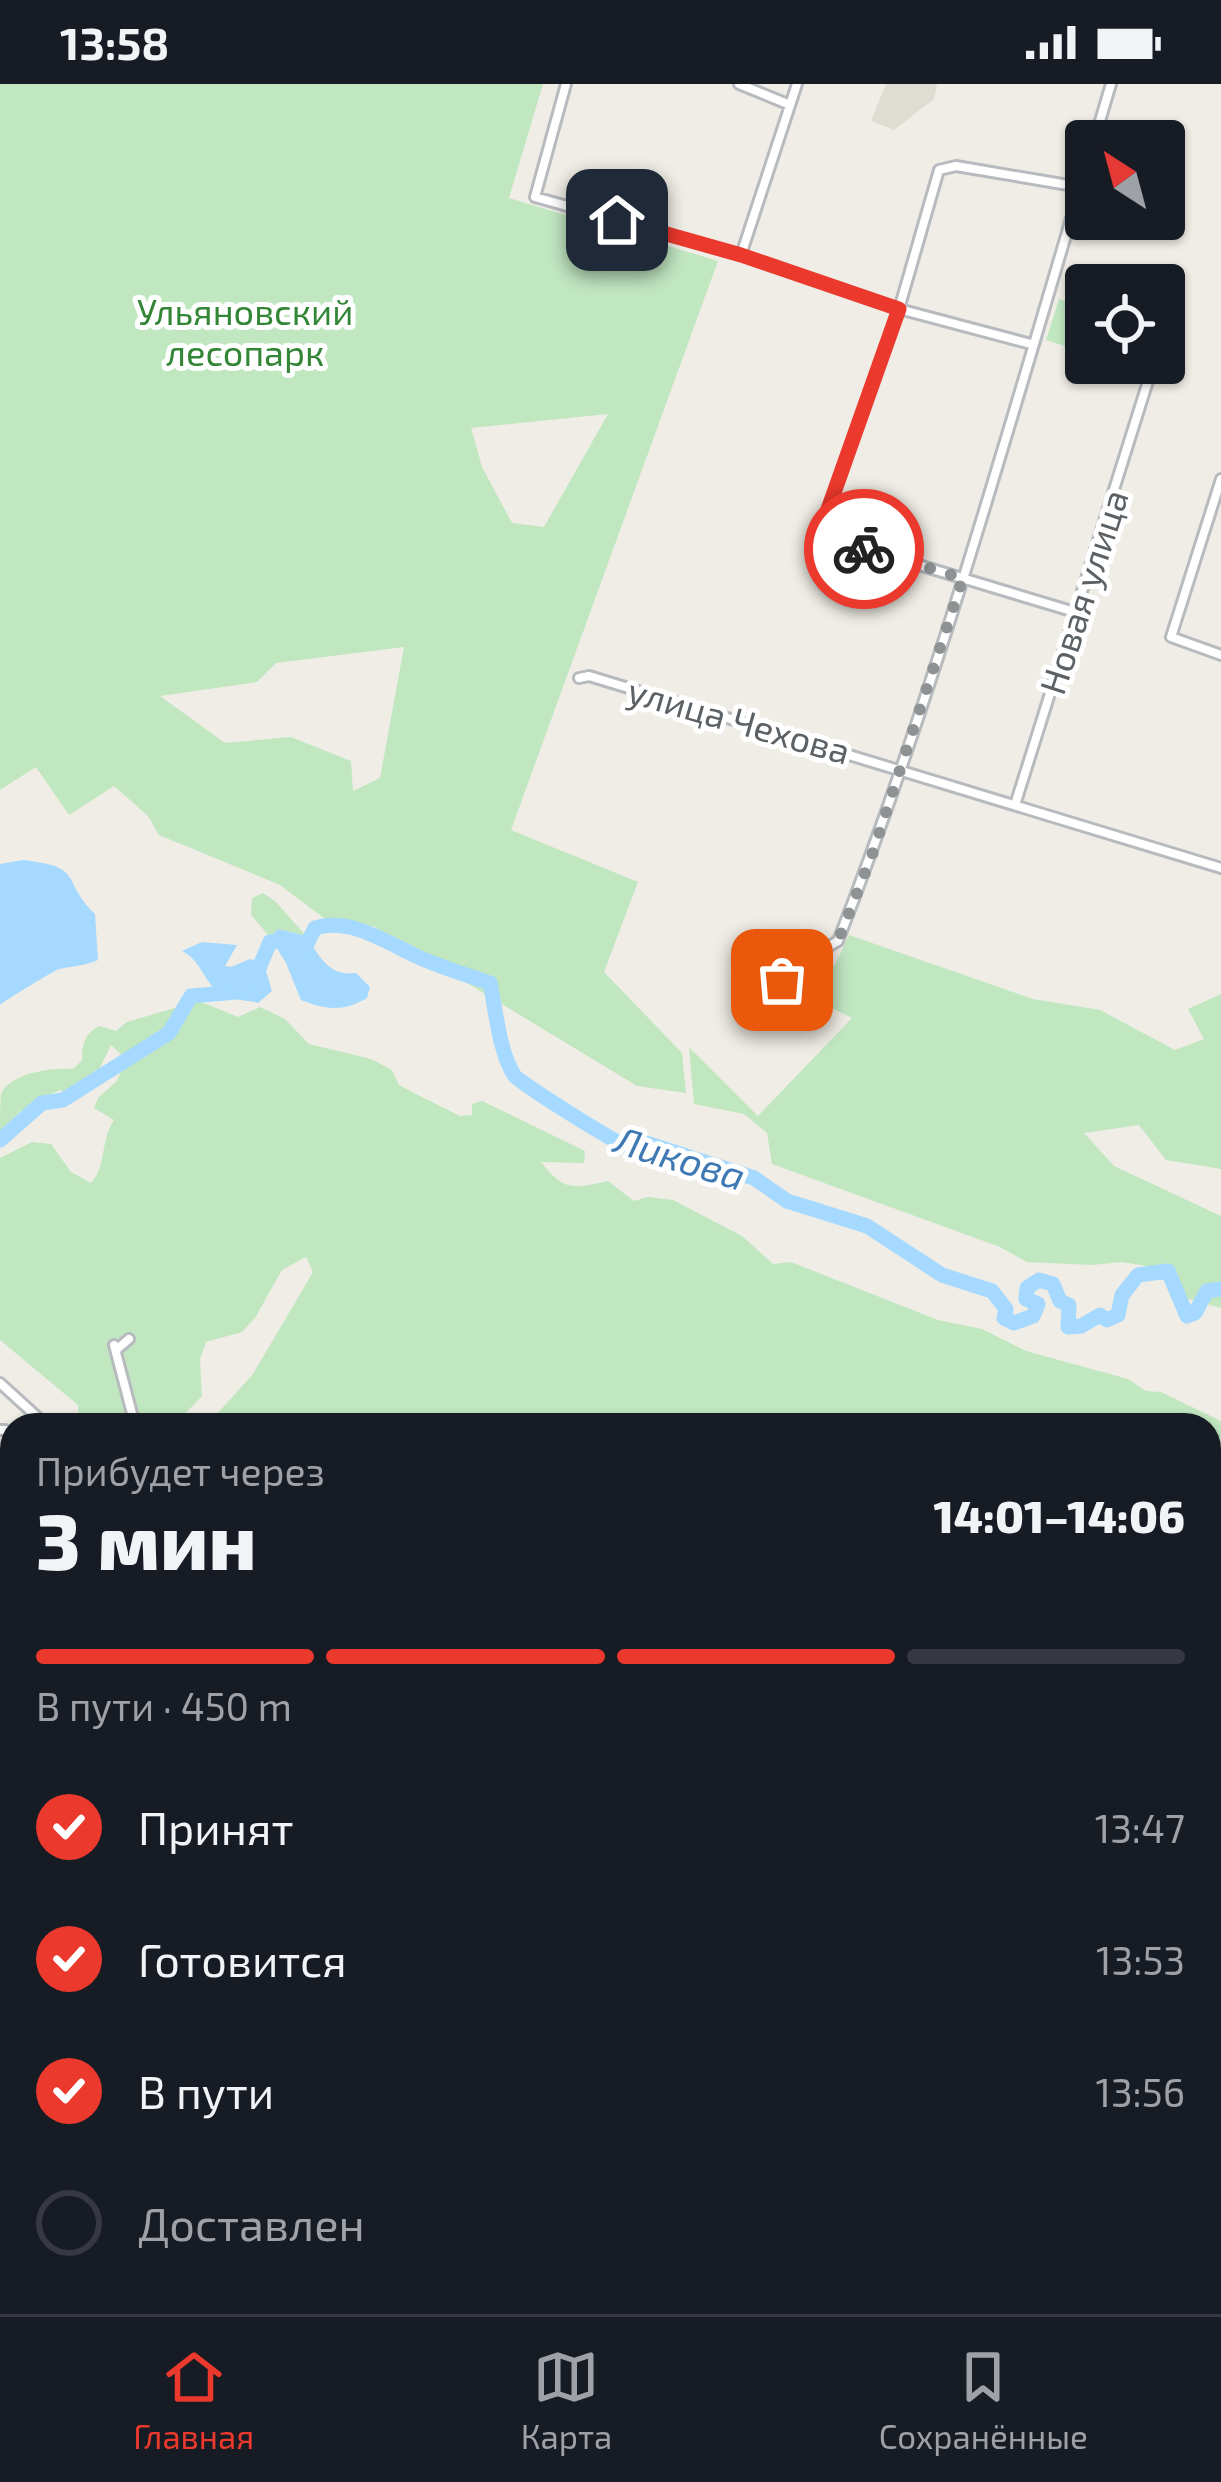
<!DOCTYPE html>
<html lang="ru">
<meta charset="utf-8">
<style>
:root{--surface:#171b24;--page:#20242c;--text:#f1f3f6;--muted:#9ea1a6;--line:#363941;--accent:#ec392d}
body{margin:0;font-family:"Exo 2",sans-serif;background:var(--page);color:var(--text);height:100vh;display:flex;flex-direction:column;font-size:45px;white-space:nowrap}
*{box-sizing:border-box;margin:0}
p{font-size:39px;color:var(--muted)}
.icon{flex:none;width:66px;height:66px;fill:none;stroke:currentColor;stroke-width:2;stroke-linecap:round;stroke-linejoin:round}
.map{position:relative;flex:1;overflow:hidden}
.drawer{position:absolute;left:0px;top:1329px;width:1221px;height:903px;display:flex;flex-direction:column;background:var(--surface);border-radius:36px 36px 0 0;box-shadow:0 3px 9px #0004}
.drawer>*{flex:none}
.needle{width:78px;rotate:324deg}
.controls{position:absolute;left:1065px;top:36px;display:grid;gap:24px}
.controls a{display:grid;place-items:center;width:120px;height:120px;border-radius:12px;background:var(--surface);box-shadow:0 3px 9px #0004;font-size:60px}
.pin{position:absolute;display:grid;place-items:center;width:102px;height:102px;color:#fff;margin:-51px;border-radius:24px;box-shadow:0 6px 18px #0006}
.courier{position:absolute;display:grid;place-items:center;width:120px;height:120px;margin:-60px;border:9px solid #ec392d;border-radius:50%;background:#fff;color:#222;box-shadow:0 3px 15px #0007}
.headline em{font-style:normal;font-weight:800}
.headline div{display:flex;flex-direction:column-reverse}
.headline{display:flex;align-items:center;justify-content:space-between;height:204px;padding:0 36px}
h1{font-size:78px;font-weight:800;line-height:90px}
.bar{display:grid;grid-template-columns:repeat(4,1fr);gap:18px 12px;align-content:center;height:144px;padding:0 36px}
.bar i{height:15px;border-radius:9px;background:var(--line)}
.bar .active{background:var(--accent)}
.bar p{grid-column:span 4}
ol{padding:0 36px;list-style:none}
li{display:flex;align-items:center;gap:36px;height:132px}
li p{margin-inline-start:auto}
li .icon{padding:12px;border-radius:50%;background:var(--accent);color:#fff;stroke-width:4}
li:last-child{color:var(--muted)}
li i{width:66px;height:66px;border:6px solid var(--line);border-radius:50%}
.status{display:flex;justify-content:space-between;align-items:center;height:84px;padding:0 60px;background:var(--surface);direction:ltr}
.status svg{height:33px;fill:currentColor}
.tabs{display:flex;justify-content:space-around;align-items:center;height:168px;border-top:3px solid var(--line);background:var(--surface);font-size:33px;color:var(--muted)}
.tabs a{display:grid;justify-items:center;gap:6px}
.tabs .active{color:var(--accent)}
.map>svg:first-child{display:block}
.education{fill:#dfdcd3}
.green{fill:#c1e7c1;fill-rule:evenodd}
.water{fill:#a5d9ff}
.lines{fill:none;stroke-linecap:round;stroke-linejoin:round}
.river{stroke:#a5d9ff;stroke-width:15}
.street-casing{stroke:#b7babf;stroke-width:14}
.street{stroke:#fff;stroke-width:8}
.done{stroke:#8f9292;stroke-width:12;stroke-dasharray:0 21.6}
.route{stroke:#ec392d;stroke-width:15}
.labels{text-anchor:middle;stroke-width:10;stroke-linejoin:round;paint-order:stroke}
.park-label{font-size:36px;fill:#338636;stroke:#fff}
.street-label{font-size:36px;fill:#5c6165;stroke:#fff}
.water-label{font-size:39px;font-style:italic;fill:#3f79b4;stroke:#fff}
</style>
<div class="status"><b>13:58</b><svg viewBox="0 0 49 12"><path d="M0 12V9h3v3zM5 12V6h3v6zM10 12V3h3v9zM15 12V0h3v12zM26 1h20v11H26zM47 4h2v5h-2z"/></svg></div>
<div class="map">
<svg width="1221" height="2230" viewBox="0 0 1221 2230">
<rect width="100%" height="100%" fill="#efede5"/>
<path class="education" d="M886,0H937L934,15L894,46L871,37Z"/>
<path class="green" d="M0,0H543L509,114L718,177L511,746L638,798L604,888L682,969L686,1009L637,1002L373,842L329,838L280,801L159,751L148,732L114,702L69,731L36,683L0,706ZM608,330L544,443L512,439L482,383L471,344ZM404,563L380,694L353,707L351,677L291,653L225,659L160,612L257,598L276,579Z
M1059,215L1081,222L1068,263L1046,256Z
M263,809L276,818L306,852L278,845L270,853L251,831L252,814Z
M849,851L1033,915L1100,926L1175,966L1204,955L1188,925L1221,910V1085L1166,1076L1139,1041L1084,1049L1114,1082L1221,1132V1224L1178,1212L1152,1183L1122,1178L1092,1181L1027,1178L1000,1163L772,1080L767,1049L744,1030L694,1020L689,963L758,1032L852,934L791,904L796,895L835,881Z
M199,917L238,933L260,923L285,935L309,960L371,975L392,986L399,1001L420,1012L460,1032L472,1031V1020L482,1017L585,1067L584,1079L541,1078C564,1107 572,1105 608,1097L634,1117L648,1113L673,1116L742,1152L773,1180L791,1178L938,1236L982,1245L1026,1267L1128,1295L1146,1307L1161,1308L1221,1337V2230H448L445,2220H1209V1341H207L253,1290L313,1188L306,1173L282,1186L255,1234L242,1248L206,1258L200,1275L202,1312L174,1341H79L78,1321L0,1256V1074L32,1058L51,1060L71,1088L91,1099C107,1081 100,1057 114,1036L94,1024L98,1014L117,997L126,975L111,961L96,992L74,1017L61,1006C35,1015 17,1027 0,1049C0,1038 0,1020 1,1010C12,988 52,984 73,985L82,976C82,959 85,949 100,942L116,947L127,938Z"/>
<path class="water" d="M23,776C86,783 60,796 95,830L98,876C84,882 73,882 59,885C53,887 6,916 0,921V780Z
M278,845L306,852C319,872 329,893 356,889L370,903L367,914C343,928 326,926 301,916L286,879L270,853Z
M202,858L237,861L225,882L231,883L250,875L264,880L272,907L258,919C248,916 229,916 221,910C203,898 202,877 182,867Z"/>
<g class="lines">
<path class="river" d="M0,1056L42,1019L63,1016L169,949L191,912L236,908L259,884L270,858L290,856L304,866L315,844C350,833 386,858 416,872C439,883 465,890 490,899C496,927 499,967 514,991C518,998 617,1060 627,1062C632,1062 642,1060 646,1059L754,1094L787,1117L867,1142L942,1191L992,1207L1006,1225L1004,1234L1014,1239L1033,1232L1038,1220L1026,1215L1027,1204L1039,1196L1053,1200L1060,1217L1069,1221L1068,1243L1081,1242L1100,1231L1107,1236L1118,1231L1122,1211L1138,1191L1168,1187L1187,1232L1195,1229L1207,1207L1221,1205"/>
<defs>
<path id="street" d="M566,0L535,113L741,171L899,225L1031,260
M739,0L790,21
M1094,57L1111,0
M741,171L797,0
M1221,395L1171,553L1221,571
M1078,529L819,451L899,225L939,86L956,82L1080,103
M579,594L589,592L1221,784
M1015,721L1149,294
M800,902L783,895L800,862L826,864L838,857C936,605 1009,343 1086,84
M114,1261L135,1341
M116,1266L129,1255
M0,1299L46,1341
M0,1346H5
M0,1503L12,1504
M0,1638L12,1639
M0,1789H12
M0,1940L12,1941
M0,2091H12
M0,2208L12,2209
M105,2220L106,2230
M120,2220L122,2230
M210,2220L211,2230
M301,2220L302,2230
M392,2220L393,2230"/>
</defs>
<use href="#street" class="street-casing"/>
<use href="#street" class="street"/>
</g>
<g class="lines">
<path class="done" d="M782,896L800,862L826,864L838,857L872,771L963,494L864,465"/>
<path class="route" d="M617,136L741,171L899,225L819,451L864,465"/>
</g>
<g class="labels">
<g class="park-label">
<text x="245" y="241">Ульяновский<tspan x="245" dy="41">лесопарк</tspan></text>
</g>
<g class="street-label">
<text transform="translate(1084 508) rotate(-72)" y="13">Новая улица</text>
<text transform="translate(739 637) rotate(16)" y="13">улица Чехова</text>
</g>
<g class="water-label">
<text transform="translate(680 1074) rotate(17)" y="14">Ликова</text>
</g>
</g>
</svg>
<div class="controls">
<a><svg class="needle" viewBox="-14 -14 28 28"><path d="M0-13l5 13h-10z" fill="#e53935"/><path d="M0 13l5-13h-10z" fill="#9ea1a6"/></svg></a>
<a><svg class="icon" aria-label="locate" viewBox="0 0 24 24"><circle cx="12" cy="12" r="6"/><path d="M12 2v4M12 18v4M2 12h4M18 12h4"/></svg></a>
</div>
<div class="pin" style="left:782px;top:896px;background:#ea580c"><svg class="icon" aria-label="bag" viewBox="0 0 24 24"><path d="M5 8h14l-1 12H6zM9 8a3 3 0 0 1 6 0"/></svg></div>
<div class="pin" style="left:617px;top:136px;background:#1f2937"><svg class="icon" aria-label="home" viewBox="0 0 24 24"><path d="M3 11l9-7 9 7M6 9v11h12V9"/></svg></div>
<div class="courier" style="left:864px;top:465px"><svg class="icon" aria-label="bike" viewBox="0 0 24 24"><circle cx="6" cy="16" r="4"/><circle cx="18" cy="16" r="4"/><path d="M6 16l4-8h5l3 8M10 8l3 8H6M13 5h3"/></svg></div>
<section class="drawer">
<div class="headline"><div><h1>3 мин</h1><p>Прибудет через</p></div><em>14:01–14:06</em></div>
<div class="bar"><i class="active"></i><i class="active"></i><i class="active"></i><i></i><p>В пути · 450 m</p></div>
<ol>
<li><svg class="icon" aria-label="check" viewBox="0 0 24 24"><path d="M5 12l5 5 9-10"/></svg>Принят<p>13:47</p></li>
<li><svg class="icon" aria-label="check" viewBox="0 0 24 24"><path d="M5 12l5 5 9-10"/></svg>Готовится<p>13:53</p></li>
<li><svg class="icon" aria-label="check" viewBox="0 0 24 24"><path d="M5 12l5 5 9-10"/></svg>В пути<p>13:56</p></li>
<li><i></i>Доставлен</li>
</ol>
</section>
</div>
<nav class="tabs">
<a class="active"><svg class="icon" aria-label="home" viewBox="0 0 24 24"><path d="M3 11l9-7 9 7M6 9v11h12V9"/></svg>Главная</a>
<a><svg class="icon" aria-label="map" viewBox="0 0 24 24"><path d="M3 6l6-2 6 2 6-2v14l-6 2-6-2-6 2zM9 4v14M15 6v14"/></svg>Карта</a>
<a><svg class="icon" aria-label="saved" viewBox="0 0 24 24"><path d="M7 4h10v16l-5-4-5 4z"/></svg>Сохранённые</a>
</nav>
